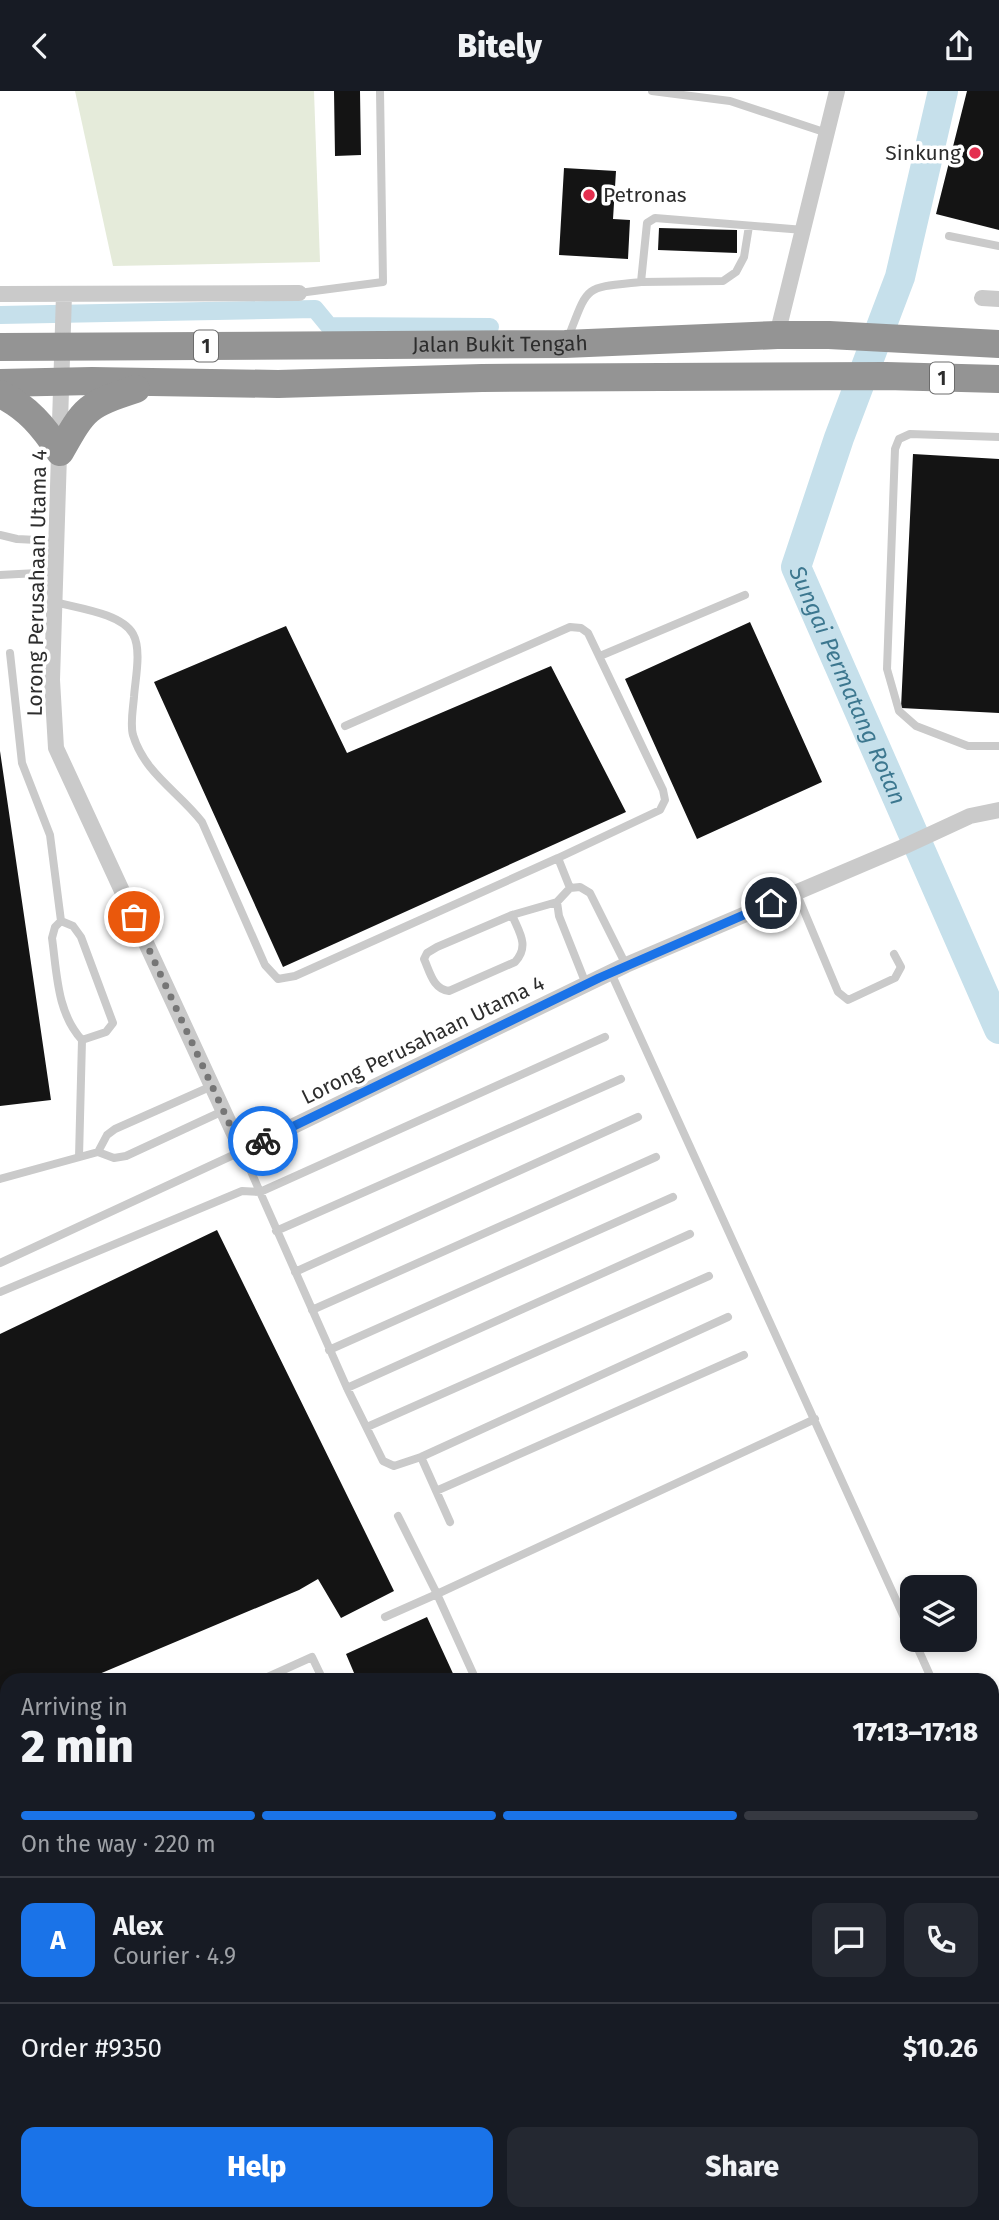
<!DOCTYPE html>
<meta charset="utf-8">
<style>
:root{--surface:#171b24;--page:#242831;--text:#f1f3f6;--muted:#9ea1a6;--line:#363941;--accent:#1a73e8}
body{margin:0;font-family:"Fira Sans",sans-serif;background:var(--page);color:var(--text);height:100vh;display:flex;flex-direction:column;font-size:26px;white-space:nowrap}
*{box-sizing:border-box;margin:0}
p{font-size:23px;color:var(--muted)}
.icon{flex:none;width:38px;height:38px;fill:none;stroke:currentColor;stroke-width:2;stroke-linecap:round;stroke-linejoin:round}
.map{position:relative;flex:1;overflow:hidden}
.panel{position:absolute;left:0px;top:1582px;width:999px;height:548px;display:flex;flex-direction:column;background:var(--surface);border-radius:21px 21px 0 0;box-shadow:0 4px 10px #0003}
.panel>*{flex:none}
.fabs{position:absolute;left:900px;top:1484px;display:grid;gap:14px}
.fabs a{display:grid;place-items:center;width:77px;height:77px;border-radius:14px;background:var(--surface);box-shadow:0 4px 10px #0003;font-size:35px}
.pin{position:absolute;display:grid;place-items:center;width:60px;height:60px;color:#fff;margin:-30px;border:4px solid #fff;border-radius:50%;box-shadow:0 2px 7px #0007}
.courier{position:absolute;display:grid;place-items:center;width:70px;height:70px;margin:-35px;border:5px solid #1a73e8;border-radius:50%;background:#fff;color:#222;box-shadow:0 2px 9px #0007}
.summary em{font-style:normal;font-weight:800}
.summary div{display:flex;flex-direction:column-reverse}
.summary{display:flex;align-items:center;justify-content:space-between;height:119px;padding:0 21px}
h1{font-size:46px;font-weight:800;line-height:52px}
.bar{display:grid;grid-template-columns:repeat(4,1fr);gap:10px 7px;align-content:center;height:84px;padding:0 21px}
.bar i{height:9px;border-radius:5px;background:var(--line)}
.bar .selected{background:var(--accent)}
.bar p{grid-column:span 4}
.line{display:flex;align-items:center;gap:18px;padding:0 21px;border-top:2px solid var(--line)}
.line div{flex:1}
.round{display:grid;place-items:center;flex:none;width:74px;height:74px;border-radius:14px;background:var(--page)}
.primary-button{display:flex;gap:14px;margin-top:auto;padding:14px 21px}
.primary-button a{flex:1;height:80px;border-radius:14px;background:var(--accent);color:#fff;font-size:28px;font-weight:800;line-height:80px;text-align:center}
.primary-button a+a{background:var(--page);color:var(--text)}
header{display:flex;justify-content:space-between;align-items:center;height:91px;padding:0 21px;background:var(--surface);font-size:32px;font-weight:800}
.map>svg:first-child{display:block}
.green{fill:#e5ebda}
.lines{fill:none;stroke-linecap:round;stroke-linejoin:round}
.stream{stroke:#c6e0eb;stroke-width:5}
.canal{stroke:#c6e0eb;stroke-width:18}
.river{stroke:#c6e0eb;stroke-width:30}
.building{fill:#141414}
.lane{stroke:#cacaca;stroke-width:8}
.street{stroke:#cacaca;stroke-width:16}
.secondary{stroke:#b7b7b7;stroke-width:21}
.highway{stroke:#949494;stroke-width:28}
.done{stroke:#767676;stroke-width:7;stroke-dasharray:0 12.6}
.route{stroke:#1a73e8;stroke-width:9}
.poi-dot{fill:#e42f4f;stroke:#fff;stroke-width:2.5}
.labels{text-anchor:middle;stroke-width:7;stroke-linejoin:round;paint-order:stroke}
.shield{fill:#fff;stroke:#6c6c6c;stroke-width:2}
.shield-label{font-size:19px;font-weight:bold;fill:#2d2d2d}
.poi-label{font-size:21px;fill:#2d2d2d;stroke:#fff;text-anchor:end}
.street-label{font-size:21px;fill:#2d2d2d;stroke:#fff}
.water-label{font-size:23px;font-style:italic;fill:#3c778f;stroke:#fff}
</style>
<header><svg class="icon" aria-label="back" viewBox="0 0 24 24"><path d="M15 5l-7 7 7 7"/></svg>Bitely<svg class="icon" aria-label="share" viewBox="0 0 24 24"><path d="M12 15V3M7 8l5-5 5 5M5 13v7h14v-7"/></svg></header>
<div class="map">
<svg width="999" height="2129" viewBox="0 0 999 2129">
<rect width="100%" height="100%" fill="#fff"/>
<path class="green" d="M75,0H314L320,171L113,175Z"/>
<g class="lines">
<path class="stream" d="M992,1759L999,1756
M231,2129L247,2123"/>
<path class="canal" d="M0,224L315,218L329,235L490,236"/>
<path class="river" id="s1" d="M943,0L900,186L839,347L796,476L999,938"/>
</g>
<path class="building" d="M334,0H360L361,64L335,65Z
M967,0H999V139L936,123Z
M564,77L616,80L613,128L630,129L628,168L559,164Z
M659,137L737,139V162L658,159Z
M913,363L999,368V622L901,617Z
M750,531L822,691L697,748L625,588Z
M286,535L347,662L551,575L626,721L283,876L154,591Z
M0,660L51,1009L0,1015Z
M217,1139L394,1500L341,1527L318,1488L299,1499L85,1589H7V1622L0,1625V1243Z
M427,1526L456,1589H357L346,1563Z
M999,1831V1926L992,1910V1834Z
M999,2023V2129H992L989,2123H992V2026Z
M325,2123H427L430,2129H313Z
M464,2123H523L510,2129H467Z
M745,2123H809L811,2129H748Z
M821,2123H885L887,2129H824Z
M915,2123H978L981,2129H918Z"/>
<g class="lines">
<path class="lane" d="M652,0L730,10L827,42
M949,145L999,155
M641,191L723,190L736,181L744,166L749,135
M299,202L383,191L380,0
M568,247C589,193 583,197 641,191L647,132L655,127L804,139
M999,346L910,343L899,348L895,358L887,578L899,620L916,635L968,655H999
M0,444L17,448L57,450
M0,484L56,481
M55,511C76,517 121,522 133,543C142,559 135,589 134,606C133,618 130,633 133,644C145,683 178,700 202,731L265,874L278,888L295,885L558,767
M10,562L22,672L50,744L61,830L55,836L52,847C57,883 57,922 82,949L79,1066
M600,565L745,504
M345,635L570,536L581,537L588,542L663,699L665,709L660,719L558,767L570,797
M796,801L838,901L848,909L895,887L901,876L894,863
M557,811L559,825L586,893
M512,824C519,841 530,855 515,871L449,900C433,898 430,881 424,868L427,862L437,856L512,824L557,811L570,797L580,796L590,802L626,874
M61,830L73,835L81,846L113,932L106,941L82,949
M611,882L912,1544
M98,1061L107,1044L115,1038L212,995
M0,1088L98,1061L114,1067L126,1065L223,1020
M276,1140L621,988
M0,1172L242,1060L260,1101L605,946
M295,1181L638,1026
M0,1201L242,1100L260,1101L347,1297L383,1370L394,1375L421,1366L728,1226
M312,1219L656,1066
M329,1259L673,1106
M347,1297L690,1143
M367,1336L709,1185
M421,1366L450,1431
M436,1400L744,1264
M385,1526L437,1503L398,1425
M914,1549L932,1589
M261,1589L312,1566L323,1589
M476,1589L437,1503L815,1328
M0,1706L7,1703
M0,1929L7,1936
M992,2022L999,2020
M650,2123L653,2129
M815,2123L818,2129
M984,2123L987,2129
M579,2129L600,2123"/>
<path class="street" d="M0,203L299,202
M64,203L52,589L56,657L242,1060L626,874L903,756L970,725L999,719
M982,207L999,208
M777,244L837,0
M992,1945L999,1961
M736,2123L738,2129
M901,2123L903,2129"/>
<path class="secondary" d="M992,1814L999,1810
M695,2123L698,2129"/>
<g class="highway">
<path id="s2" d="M0,256L565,253L777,244H829L999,253"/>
<path d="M0,292L92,290L278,293L482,287L886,285L999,288"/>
<path d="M0,303C28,317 43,335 60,361C85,316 87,314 136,298"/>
</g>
</g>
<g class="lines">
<path class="done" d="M134,826L242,1060L263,1050"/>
<path class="route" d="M263,1050L599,887L771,812"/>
</g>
<g class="poi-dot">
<circle cx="975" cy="62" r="7"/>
<circle cx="589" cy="104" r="7"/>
</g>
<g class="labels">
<g class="shield">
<rect x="194" y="239.5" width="24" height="31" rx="5"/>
<rect x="930" y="271.5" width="24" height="31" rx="5"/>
</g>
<g class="shield-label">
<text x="206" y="262">1</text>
<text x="942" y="294">1</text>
</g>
<g class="poi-label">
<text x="961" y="69">Sinkung</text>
<text x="603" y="111" text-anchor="start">Petronas</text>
</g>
<g class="street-label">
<text dy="7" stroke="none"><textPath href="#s2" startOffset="500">Jalan Bukit Tengah</textPath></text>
<text transform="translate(37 492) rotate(-89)" y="7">Lorong Perusahaan Utama 4</text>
<text transform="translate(423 949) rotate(-26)" y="7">Lorong Perusahaan Utama 4</text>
</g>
<g class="water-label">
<text dy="8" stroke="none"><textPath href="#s1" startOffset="628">Sungai Permatang Rotan</textPath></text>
</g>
</g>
</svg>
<div class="fabs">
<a><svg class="icon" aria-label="layers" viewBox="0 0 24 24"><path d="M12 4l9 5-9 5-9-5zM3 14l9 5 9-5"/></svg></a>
</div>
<div class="pin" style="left:134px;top:826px;background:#ea580c"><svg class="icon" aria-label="bag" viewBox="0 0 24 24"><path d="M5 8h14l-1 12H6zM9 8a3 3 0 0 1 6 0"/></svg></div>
<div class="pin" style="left:771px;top:812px;background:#1f2937"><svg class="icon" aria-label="home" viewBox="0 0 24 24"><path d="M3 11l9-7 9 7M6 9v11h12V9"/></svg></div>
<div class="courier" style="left:263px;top:1050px"><svg class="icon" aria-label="bike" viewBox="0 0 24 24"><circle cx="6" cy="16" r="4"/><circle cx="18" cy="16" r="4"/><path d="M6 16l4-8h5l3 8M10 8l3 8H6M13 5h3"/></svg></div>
<section class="panel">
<div class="summary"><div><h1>2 min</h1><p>Arriving in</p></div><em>17:13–17:18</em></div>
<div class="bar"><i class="selected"></i><i class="selected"></i><i class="selected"></i><i></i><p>On the way · 220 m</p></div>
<div class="line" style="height:126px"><b class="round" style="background:var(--accent);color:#fff">A</b><div><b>Alex</b><p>Courier · 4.9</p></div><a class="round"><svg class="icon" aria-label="chat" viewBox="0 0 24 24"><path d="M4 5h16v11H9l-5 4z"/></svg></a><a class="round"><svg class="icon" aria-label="phone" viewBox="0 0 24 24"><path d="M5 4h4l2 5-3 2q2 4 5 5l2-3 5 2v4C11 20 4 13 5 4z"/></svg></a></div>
<div class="line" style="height:91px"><div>Order #9350</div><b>$10.26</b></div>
<div class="primary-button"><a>Help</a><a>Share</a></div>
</section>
</div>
